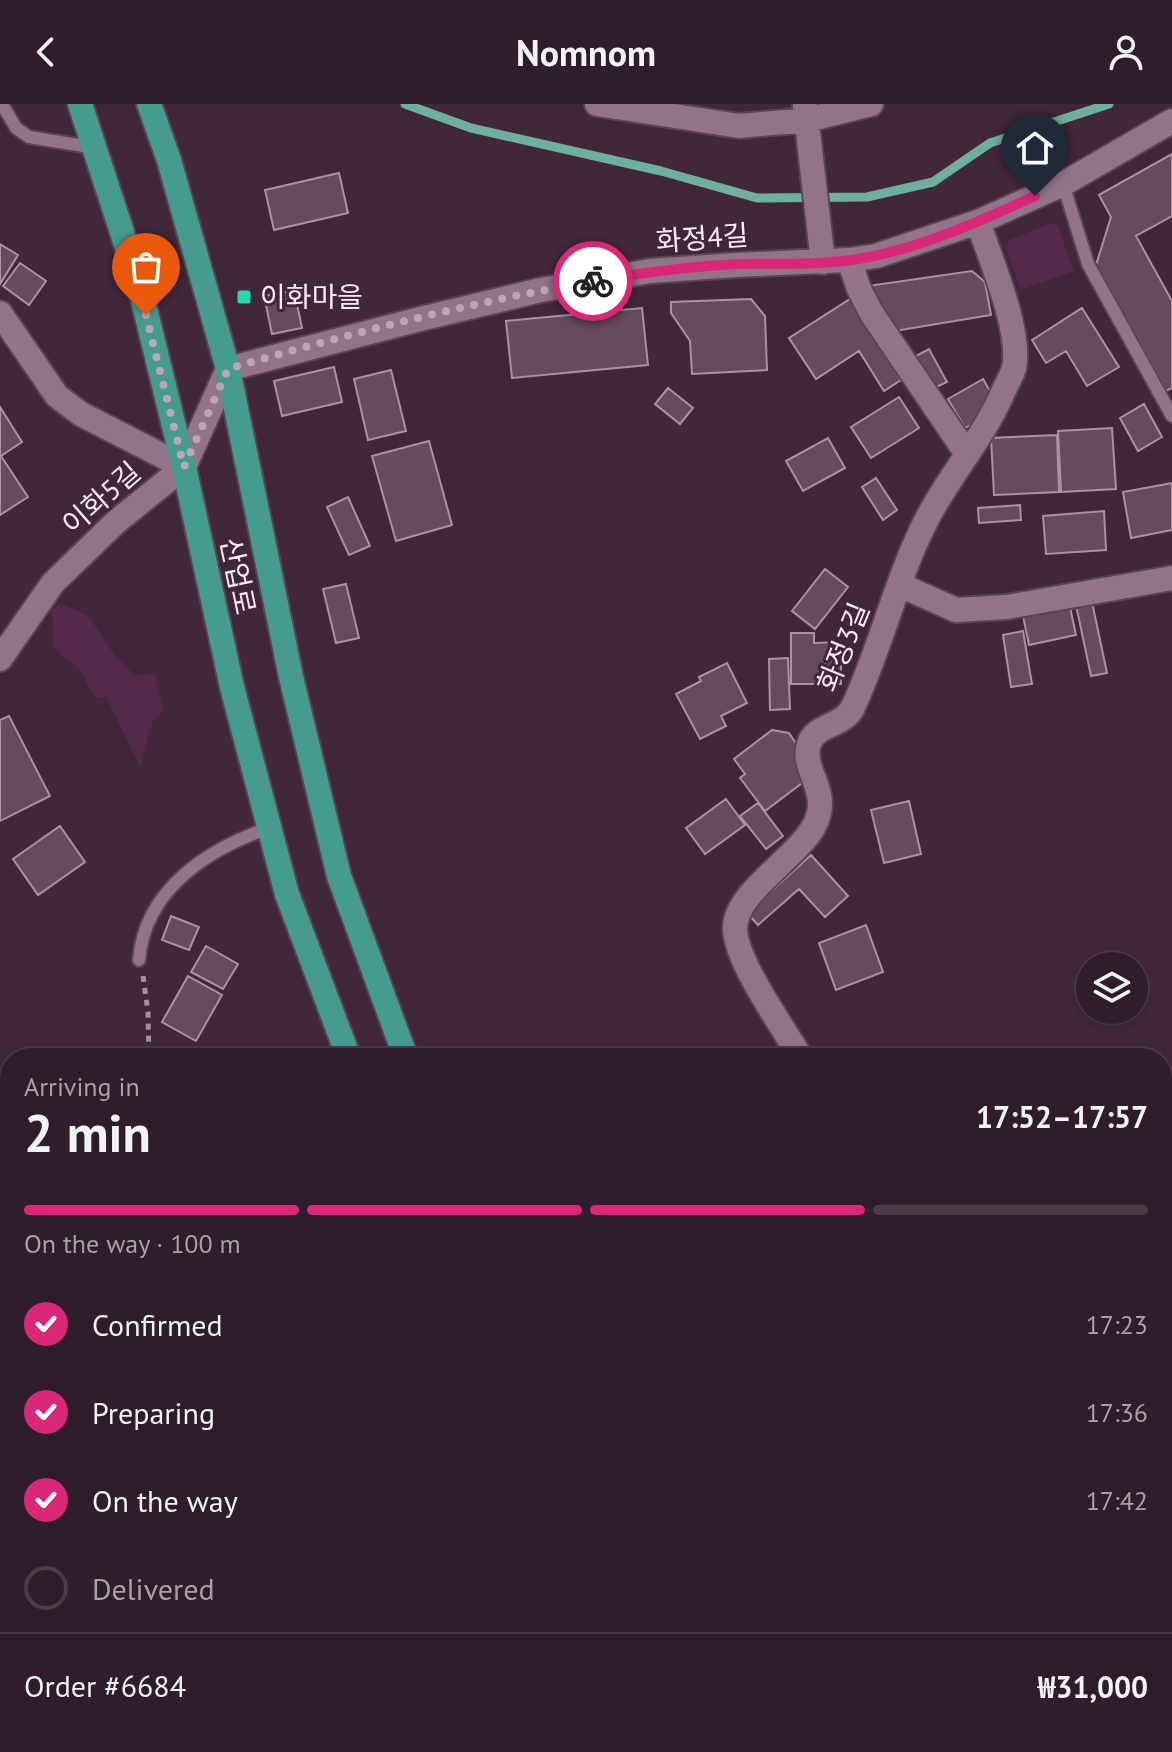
<!DOCTYPE html>
<meta charset="utf-8">
<style>
:root{--surface:#301d2b;--page:#382633;--text:#f1f3f6;--muted:#a8a2a9;--line:#4b3b47;--accent:#db2777}
body{margin:0;font-family:"PT Sans","Noto Sans KR",sans-serif;background:var(--page);color:var(--text);height:100vh;display:flex;flex-direction:column;font-size:30px;white-space:nowrap}
*{box-sizing:border-box;margin:0}
p{font-size:26px;color:var(--muted)}
.icon{flex:none;width:44px;height:44px;fill:none;stroke:currentColor;stroke-width:2;stroke-linecap:round;stroke-linejoin:round}
.map{position:relative;flex:1;overflow:hidden}
.details{position:absolute;left:0px;top:944px;width:1172px;height:704px;display:flex;flex-direction:column;background:var(--surface);border-radius:32px 32px 0 0;box-shadow:0 4px 12px #0003,0 0 0 2px var(--line)}
.details>*{flex:none}
.tools{position:absolute;left:1076px;top:848px;display:grid;gap:16px}
.tools a{display:grid;place-items:center;width:72px;height:72px;border-radius:50%;background:var(--surface);box-shadow:0 4px 12px #0003,0 0 0 2px var(--line);font-size:40px}
.pin{position:absolute;display:grid;place-items:center;width:68px;height:68px;color:#fff;margin:-82px -34px;border-radius:50% 50% 50% 0;rotate:-45deg;box-shadow:0 0 8px #0007}
.pin .icon{rotate:45deg}
.courier{position:absolute;display:grid;place-items:center;width:80px;height:80px;margin:-40px;border:6px solid #db2777;border-radius:50%;background:#fff;color:#222;box-shadow:0 2px 10px #0007}
.summary em{font-style:normal;font-weight:700}
.summary div{display:flex;flex-direction:column-reverse}
.summary{display:flex;align-items:center;justify-content:space-between;height:136px;padding:0 24px}
h1{font-size:52px;font-weight:700;line-height:60px}
.bar{display:grid;grid-template-columns:repeat(4,1fr);gap:12px 8px;align-content:center;height:96px;padding:0 24px}
.bar i{height:10px;border-radius:6px;background:var(--line)}
.bar .selected{background:var(--accent)}
.bar p{grid-column:span 4}
.line{display:flex;align-items:center;gap:20px;padding:0 24px;border-top:2px solid var(--line)}
.line div{flex:1}
ol{padding:0 24px;list-style:none}
li{display:flex;align-items:center;gap:24px;height:88px}
li p{margin-inline-start:auto}
li .icon{padding:8px;border-radius:50%;background:var(--accent);color:#fff;stroke-width:4}
li:last-child{color:var(--muted)}
li i{width:44px;height:44px;border:4px solid var(--line);border-radius:50%}
header{display:flex;justify-content:space-between;align-items:center;height:104px;padding:0 24px;background:var(--surface);font-size:36px;font-weight:700}
.map>svg:first-child{display:block}
.green{fill:#552949}
.lines{fill:none;stroke-linecap:round;stroke-linejoin:round}
.stream{stroke:#6fafa0;stroke-width:9}
.building{fill:#674a5e;stroke:#ae8fa4;stroke-width:2}
.service-casing{stroke:#5a4454;stroke-width:16}
.minor-casing{stroke:#5a4454;stroke-width:28}
.primary-casing{stroke:#5a4454;stroke-width:28}
.path{stroke:#a6909f;stroke-width:5;stroke-dasharray:6 6;stroke-linecap:butt}
.service{stroke:#927388;stroke-width:12}
.minor{stroke:#927388;stroke-width:24}
.primary{stroke:#469b8f;stroke-width:24}
.done{stroke:#bba6b4;stroke-width:8;stroke-dasharray:0 14.4}
.route{stroke:#db2777;stroke-width:10}
.poi-dot{fill:#28d5ad;stroke:#402739;stroke-width:3}
.labels{text-anchor:middle;stroke-width:6;stroke-linejoin:round;paint-order:stroke}
.street-label{font-size:28px;fill:#fdebf7;stroke:#402739}
.poi-label{font-size:28px;fill:#fdebf7;stroke:#402739;text-anchor:start}
</style>
<header><svg class="icon" aria-label="back" viewBox="0 0 24 24"><path d="M15 5l-7 7 7 7"/></svg>Nomnom<svg class="icon" aria-label="person" viewBox="0 0 24 24"><circle cx="12" cy="8" r="4"/><path d="M4 21q1-7 8-7t8 7"/></svg></header>
<div class="map">
<svg width="1172" height="1648" viewBox="0 0 1172 1648">
<rect width="100%" height="100%" fill="#402739"/>
<path class="green" d="M1051,119L1058,122L1074,167L1021,186L1006,145L1009,136Z
M59,500L72,504L89,513L113,549L134,571L156,570L163,608L153,617L140,663L106,593L95,594L79,564L62,553L54,541L52,506Z
M1162,1590L1172,1598V1634L1162,1623Z
M626,1638H752L764,1648H637Z"/>
<g class="lines">
<path class="stream" d="M405,0L471,24L661,67L757,94L867,93L933,78L990,39L1109,0"/>
</g>
<path class="building" d="M1172,50V112L1136,132L1172,197V284L1166,287L1096,161L1111,113L1099,91Z
M339,69L348,109L274,126L265,86Z
M0,140L18,151L0,180Z
M20,159L46,177L29,201L3,182Z
M972,167L985,178L991,211L895,227L868,182Z
M294,186L302,224L272,230L264,192Z
M751,195L765,212L767,266L692,270L690,237L671,209V198Z
M850,195L901,276L884,287L859,247L816,275L789,234Z
M642,204L648,261L512,274L506,217Z
M1082,204L1119,263L1087,282L1066,247L1046,259L1032,236Z
M929,245L947,278L934,284L916,252Z
M334,263L342,298L282,312L274,277Z
M391,266L406,327L368,336L354,275Z
M983,275L990,287L974,319L965,324L948,295Z
M668,284L693,304L680,320L655,300Z
M899,293L919,324L871,354L851,323Z
M1144,300L1162,333L1138,347L1120,314Z
M0,303L22,338L1,352L28,393L0,411Z
M1112,324L1116,385L1061,388L1058,327Z
M1057,331L1059,388L994,391L991,334Z
M828,334L845,364L803,387L786,357Z
M429,337L452,421L396,437L372,352Z
M876,374L897,406L883,416L862,383Z
M1172,379V426L1131,434L1123,388Z
M348,393L370,442L349,451L327,403Z
M1020,401L1021,416L979,419L978,404Z
M1104,407L1106,446L1046,450L1043,412Z
M825,465L848,483L815,525L792,507Z
M346,480L359,534L336,539L323,485Z
M1092,498L1107,569L1091,572L1076,501Z
M1070,503L1076,531L1029,541L1023,512Z
M1023,527L1032,580L1011,583L1003,531Z
M791,529H814V539L841,538V580H791Z
M788,554L790,605L770,606L769,555Z
M727,559L747,599L721,612L726,622L700,635L676,590L701,577L699,573Z
M9,612L50,692L0,717V616Z
M772,626L789,629L797,641L806,676L765,707L740,674L745,670L734,655Z
M726,695L745,721L705,750L686,724Z
M909,697L921,750L884,759L871,706Z
M758,699L783,732L766,745L740,712Z
M60,722L85,758L38,791L13,755Z
M811,751L848,792L825,813L799,785L758,821L747,809Z
M171,812L199,823L189,846L162,836Z
M866,821L883,868L836,886L819,839Z
M206,842L238,860L223,885L191,868Z
M188,872L222,891L196,937L162,918Z
M1124,1638H1159L1172,1648H1138Z"/>
<g class="lines">
<defs>
<path id="service" d="M2,0L16,24L29,33L96,44
M1063,80L1088,160L1172,312
M139,856C145,785 208,745 269,724
M0,1343L10,1349
M0,1458L10,1444"/>
<path id="minor" d="M597,0L739,22L807,16L871,0
M805,2L823,158
M849,156L859,185L872,210L967,350
M0,209L57,292L81,310L184,363
M900,481L956,506L1007,503L1172,474
M0,555L53,479L116,418L184,363L228,265L420,215L541,186L650,167L735,161L849,156L876,152L978,118L1063,80L1172,17
M801,954C783,923 736,858 735,825C734,789 797,754 814,722C833,687 800,667 809,640C815,620 845,622 853,603C882,541 897,471 929,411C952,368 985,331 1004,286C1007,279 1012,271 1014,264C1022,228 990,154 978,118"/>
<path id="primary" d="M80,0L139,180L184,363L232,583L287,790L349,954
M149,0L169,56L228,265L291,573L339,772L406,954
M839,1638L853,1648
M926,1638L939,1648"/>
</defs>
<use href="#service" class="service-casing"/>
<use href="#minor" class="minor-casing"/>
<use href="#primary" class="primary-casing"/>
<path class="path" d="M143,872L148,908L149,954
M0,1534L10,1542
M123,1638L134,1648"/>
<use href="#service" class="service"/>
<use href="#minor" class="minor"/>
<use href="#primary" class="primary"/>
</g>
<g class="lines">
<path class="done" d="M146,211L184,363L228,265C347,230 470,199 593,177"/>
<path class="route" d="M593,177C642,169 690,162 739,160C784,159 830,162 874,152C927,141 985,115 1035,92"/>
</g>
<rect class="poi-dot" x="236" y="185" width="16" height="16" rx="4"/>
<g class="labels">
<g class="street-label">
<text transform="translate(702 134) rotate(-4)" y="10">화정4길</text>
<text transform="translate(101 394) rotate(-41)" y="10">이화5길</text>
<text transform="translate(238 472) rotate(78)" y="10">산업로</text>
<text transform="translate(843 543) rotate(-68)" y="10">화정3길</text>
</g>
<g class="poi-label">
<text x="260" y="203">이화마을</text>
</g>
</g>
</svg>
<div class="tools">
<a><svg class="icon" aria-label="layers" viewBox="0 0 24 24"><path d="M12 4l9 5-9 5-9-5zM3 14l9 5 9-5"/></svg></a>
</div>
<div class="pin" style="left:146px;top:211px;background:#ea580c"><svg class="icon" aria-label="bag" viewBox="0 0 24 24"><path d="M5 8h14l-1 12H6zM9 8a3 3 0 0 1 6 0"/></svg></div>
<div class="pin" style="left:1035px;top:92px;background:#1f2937"><svg class="icon" aria-label="home" viewBox="0 0 24 24"><path d="M3 11l9-7 9 7M6 9v11h12V9"/></svg></div>
<div class="courier" style="left:593px;top:177px"><svg class="icon" aria-label="bike" viewBox="0 0 24 24"><circle cx="6" cy="16" r="4"/><circle cx="18" cy="16" r="4"/><path d="M6 16l4-8h5l3 8M10 8l3 8H6M13 5h3"/></svg></div>
<section class="details">
<div class="summary"><div><h1>2 min</h1><p>Arriving in</p></div><em>17:52–17:57</em></div>
<div class="bar"><i class="selected"></i><i class="selected"></i><i class="selected"></i><i></i><p>On the way · 100 m</p></div>
<ol>
<li><svg class="icon" aria-label="check" viewBox="0 0 24 24"><path d="M5 12l5 5 9-10"/></svg>Confirmed<p>17:23</p></li>
<li><svg class="icon" aria-label="check" viewBox="0 0 24 24"><path d="M5 12l5 5 9-10"/></svg>Preparing<p>17:36</p></li>
<li><svg class="icon" aria-label="check" viewBox="0 0 24 24"><path d="M5 12l5 5 9-10"/></svg>On the way<p>17:42</p></li>
<li><i></i>Delivered</li>
</ol>
<div class="line" style="height:104px"><div>Order #6684</div><b>₩31,000</b></div>
</section>
</div>
